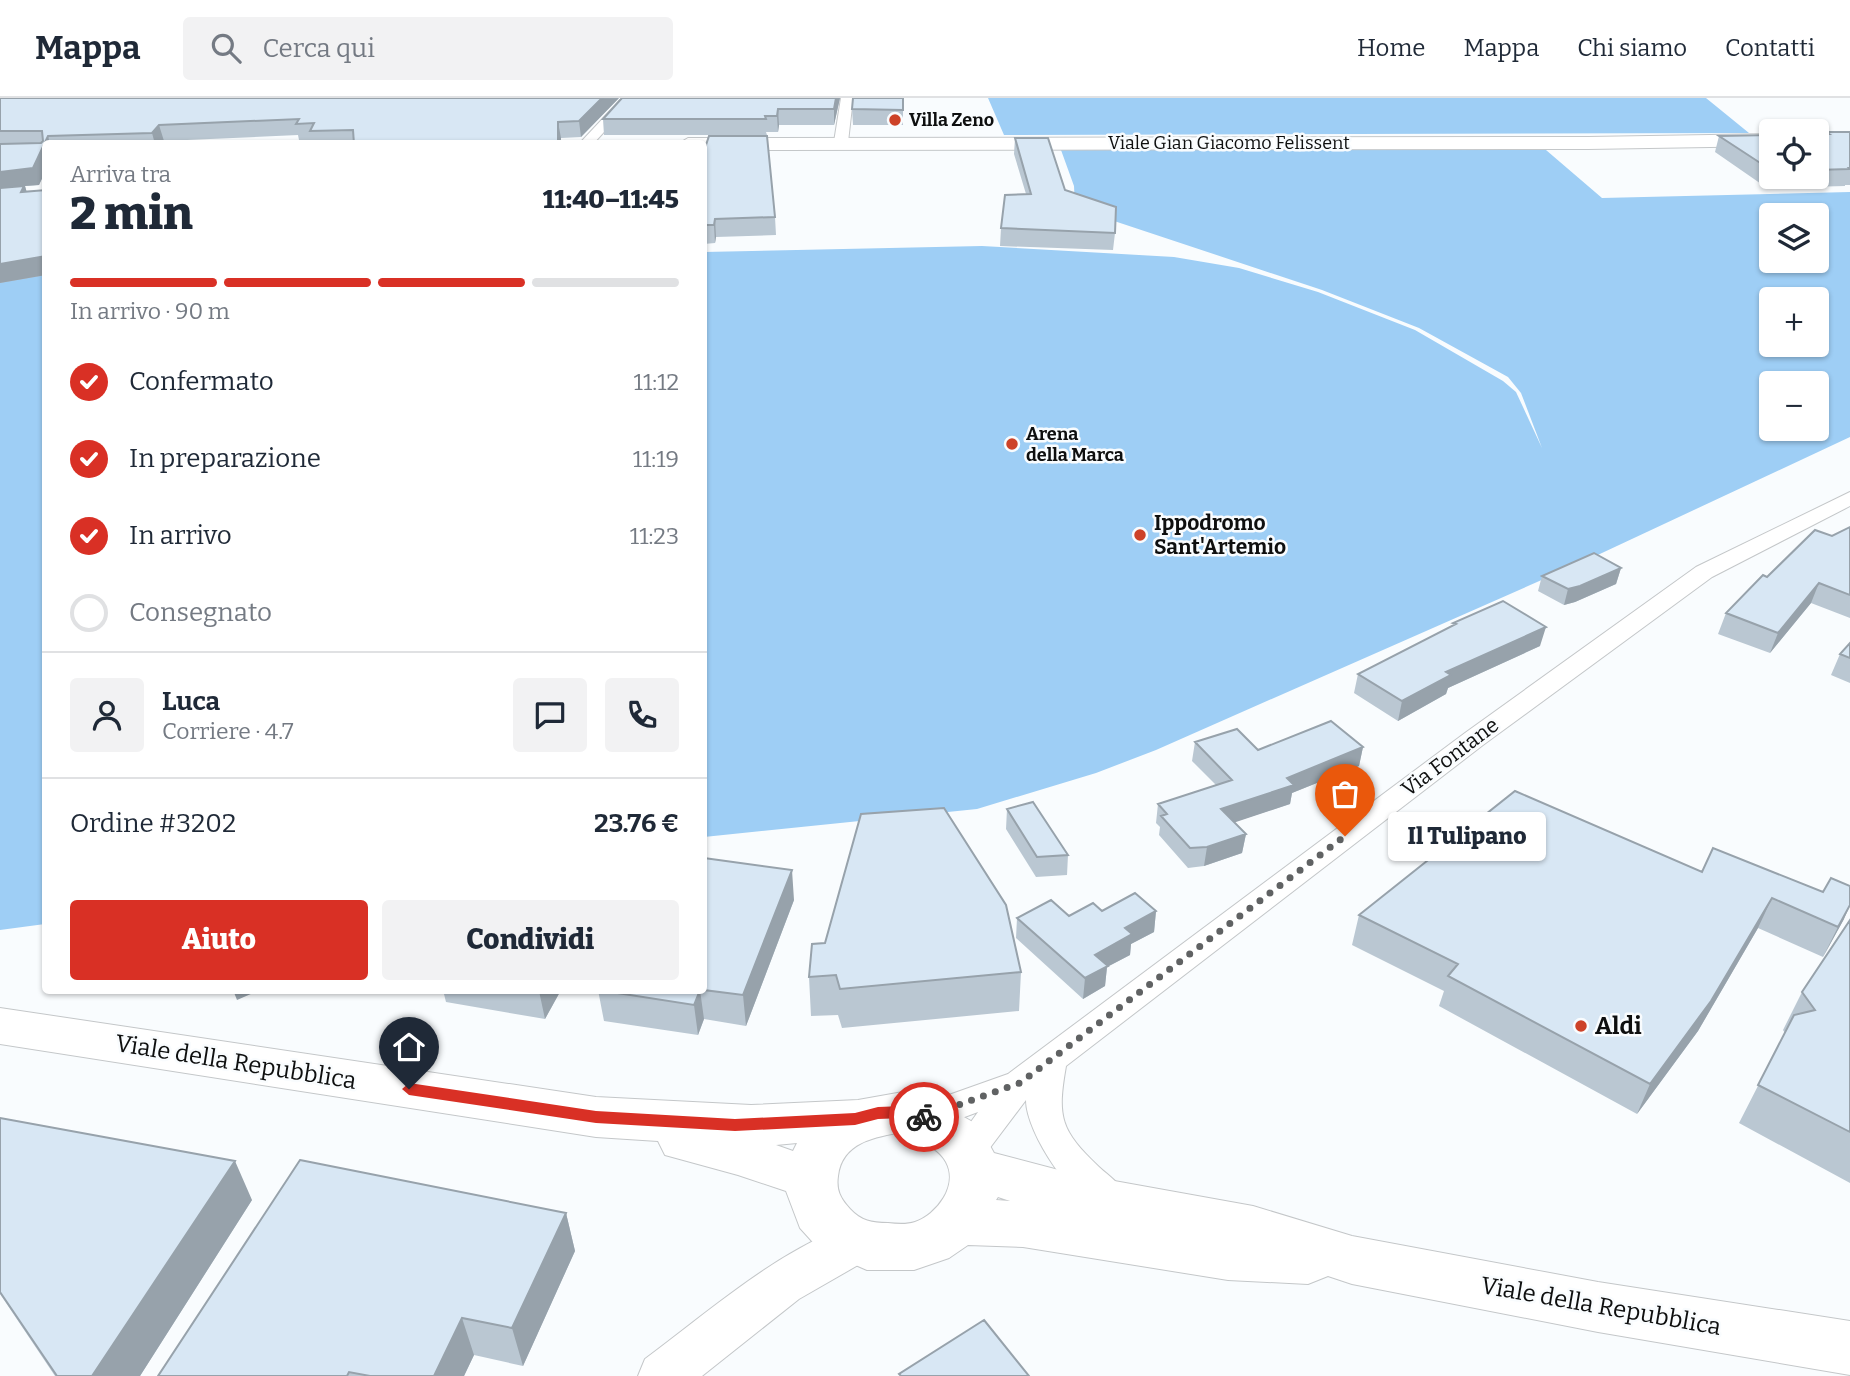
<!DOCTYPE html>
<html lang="it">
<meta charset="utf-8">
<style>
:root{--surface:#fff;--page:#f2f2f3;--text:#1f2937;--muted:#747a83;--line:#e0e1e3;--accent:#d93025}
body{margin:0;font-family:Bitter,serif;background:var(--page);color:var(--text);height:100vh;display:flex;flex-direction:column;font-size:26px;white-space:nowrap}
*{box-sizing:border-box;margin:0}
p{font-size:23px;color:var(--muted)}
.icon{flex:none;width:38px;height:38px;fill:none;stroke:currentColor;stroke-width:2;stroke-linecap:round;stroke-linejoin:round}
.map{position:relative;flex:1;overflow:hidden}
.side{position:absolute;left:42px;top:42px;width:665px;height:854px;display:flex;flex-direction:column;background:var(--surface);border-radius:7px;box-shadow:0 2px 5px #0004}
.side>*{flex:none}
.buttons{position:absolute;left:1759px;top:21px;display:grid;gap:14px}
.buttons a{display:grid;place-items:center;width:70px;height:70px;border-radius:7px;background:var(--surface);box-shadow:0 2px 5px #0004;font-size:35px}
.pin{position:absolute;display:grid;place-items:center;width:60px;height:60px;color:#fff;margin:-72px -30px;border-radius:50% 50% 50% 0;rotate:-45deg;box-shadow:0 0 7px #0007}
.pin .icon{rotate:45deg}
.courier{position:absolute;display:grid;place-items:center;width:70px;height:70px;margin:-35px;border:5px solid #d93025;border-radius:50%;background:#fff;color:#222;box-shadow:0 2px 9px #0007}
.bubble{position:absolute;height:49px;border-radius:7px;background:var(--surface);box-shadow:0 2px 5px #0004;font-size:23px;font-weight:800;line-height:49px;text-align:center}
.headline em{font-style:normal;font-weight:800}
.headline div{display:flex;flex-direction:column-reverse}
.headline{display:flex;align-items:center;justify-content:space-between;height:119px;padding:0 28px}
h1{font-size:46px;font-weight:800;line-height:52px}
.bar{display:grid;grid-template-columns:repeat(4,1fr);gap:10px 7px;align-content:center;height:84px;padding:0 28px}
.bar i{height:9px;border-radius:5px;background:var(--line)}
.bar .current{background:var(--accent)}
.bar p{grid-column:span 4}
.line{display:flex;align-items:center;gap:18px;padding:0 28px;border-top:2px solid var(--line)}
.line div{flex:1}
.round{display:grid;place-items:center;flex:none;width:74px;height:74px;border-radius:7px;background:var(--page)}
ol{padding:0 28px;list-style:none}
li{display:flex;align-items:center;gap:21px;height:77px}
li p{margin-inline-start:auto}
li .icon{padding:7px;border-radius:50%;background:var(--accent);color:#fff;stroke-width:4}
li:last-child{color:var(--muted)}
li i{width:38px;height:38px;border:4px solid var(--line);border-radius:50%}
.cta{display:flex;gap:14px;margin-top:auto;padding:14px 28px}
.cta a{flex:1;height:80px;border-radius:7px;background:var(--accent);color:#fff;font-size:28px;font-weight:800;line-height:80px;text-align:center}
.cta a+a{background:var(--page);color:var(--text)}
header{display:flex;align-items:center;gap:42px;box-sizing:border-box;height:98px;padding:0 35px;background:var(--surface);border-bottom:2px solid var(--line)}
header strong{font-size:33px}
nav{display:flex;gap:38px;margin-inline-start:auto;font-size:24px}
.search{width:490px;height:63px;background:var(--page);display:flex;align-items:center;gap:18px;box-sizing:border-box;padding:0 24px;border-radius:7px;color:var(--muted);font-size:26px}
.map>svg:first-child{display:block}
.green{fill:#9ecef5;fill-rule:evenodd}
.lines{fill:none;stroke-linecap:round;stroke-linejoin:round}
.minor-casing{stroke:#c4c7c9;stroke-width:2}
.tertiary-casing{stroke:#c4c7c9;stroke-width:2}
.primary-casing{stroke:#c4c7c9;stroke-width:2}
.minor{fill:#fff;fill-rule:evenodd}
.tertiary{fill:#fff;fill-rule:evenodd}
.primary{fill:#fff;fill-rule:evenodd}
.wall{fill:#bac7d2}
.shaded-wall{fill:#97a2ab}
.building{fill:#d8e7f4;stroke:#97a2ab;stroke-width:2}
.route{fill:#d93025}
.done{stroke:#606263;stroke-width:7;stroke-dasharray:0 12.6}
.poi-dot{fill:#cd4228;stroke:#f9fcfe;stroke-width:2.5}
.labels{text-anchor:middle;stroke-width:5;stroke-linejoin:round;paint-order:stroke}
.far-poi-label{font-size:18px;font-weight:bold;fill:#0e0f0f;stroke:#f9fcfe;text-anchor:start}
.far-street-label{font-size:18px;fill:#0e0f0f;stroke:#f9fcfe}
.poi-label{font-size:21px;font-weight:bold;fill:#0e0f0f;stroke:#f9fcfe;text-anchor:start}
.street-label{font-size:21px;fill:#0e0f0f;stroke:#f9fcfe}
.near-poi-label{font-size:24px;font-weight:bold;fill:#0e0f0f;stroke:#f9fcfe;text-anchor:start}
.near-street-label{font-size:24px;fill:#0e0f0f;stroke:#f9fcfe}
</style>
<header>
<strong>Mappa</strong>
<div class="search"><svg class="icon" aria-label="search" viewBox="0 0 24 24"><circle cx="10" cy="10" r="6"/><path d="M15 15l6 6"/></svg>Cerca qui</div>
<nav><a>Home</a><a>Mappa</a><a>Chi siamo</a><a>Contatti</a></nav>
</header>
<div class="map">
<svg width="1850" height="1278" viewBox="0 0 1850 1278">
<rect width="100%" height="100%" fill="#f9fcfe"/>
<path class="green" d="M988,0H1706L1749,35L1004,37Z
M1061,52H1546L1602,100L1850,94V339L1587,462L1156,652L1096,675L977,711L704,739V154L982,148L1174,159L1239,170L1318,194L1415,232L1503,283L1516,294L1542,350L1521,295L1508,279L1419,230L1322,192L1075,110L1074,88ZM1771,117H1816V163H1771ZM1771,201H1816V247H1771ZM1771,285H1816V331H1771Z
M45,104V826L0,832V107Z"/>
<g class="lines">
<defs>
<path id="minor" d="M622,0H635L593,46H579Z
M841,0H853L848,44L841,48L834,44Z
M1850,394V408L1712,479L1483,647L1066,968C1057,1019 1060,1032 1099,1069C1110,1079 1121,1086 1128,1100L1123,1111C1117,1113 1112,1115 1107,1114C1074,1108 1026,1035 1026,1002L980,1063L968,1067L956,1063L950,1053L978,1014L927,1033L915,1029L910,1019L915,1009L1008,976L1465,635L1696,469Z"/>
<path id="tertiary" d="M855,1125L872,1131L878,1145L872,1159L799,1201L702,1278H638L645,1261C711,1212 776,1153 855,1125Z"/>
<path id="primary" d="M1771,36V48L1588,51L704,52V46H678L688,40L1588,39Z
M0,910L596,999L751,1007L858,1002L903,994L939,1005L971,1023L983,1035L994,1055L1070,1075L1253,1108L1352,1138L1598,1184L1850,1223V1277L1598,1234L1352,1186L1328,1178L1308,1186L1228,1182L1023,1149L968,1147L949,1160L914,1172H867L819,1151L800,1130L786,1093L738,1077L665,1057L658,1043L596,1039L0,946ZM903,1034C917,1040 939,1050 946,1064C959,1088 936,1117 915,1124C906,1127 897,1126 888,1125C872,1125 861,1123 850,1111C840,1100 836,1092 838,1078C842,1044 875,1039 903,1034ZM797,1045L793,1053L776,1047ZM998,1099L1010,1103L996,1102Z"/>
</defs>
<use href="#minor" class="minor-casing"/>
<use href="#tertiary" class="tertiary-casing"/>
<use href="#primary" class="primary-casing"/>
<use href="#minor" class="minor"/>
<use href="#tertiary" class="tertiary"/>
<use href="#primary" class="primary"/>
</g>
<path class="wall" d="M0,0H619L581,39L561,40V46H313L312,42H299L298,37L164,43L162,46H46V72L39,87L25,88L46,177L0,185Z
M622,0H840L834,27H779L778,34H766L767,37H604L603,21Z
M903,0V27H853L852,11Z
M1826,34H1850V87H1845V88L1767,90L1715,54L1719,38L1771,37V79H1816V36H1825Z
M1015,40L1065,92L1115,135L1113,152L1000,148L1001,130L1026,96L1014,56Z
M704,53L775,119L776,137L716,139L715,145L704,146Z
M1850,429V520L1811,505L1770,555L1718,536L1726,515L1767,479L1832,438Z
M1621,470L1616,486L1575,504L1564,507L1538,493L1542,478Z
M1453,525L1540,548L1448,590L1446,596L1398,623L1354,595L1358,576L1452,528Z
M1850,545V585L1831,577L1840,556Z
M1195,644L1258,652L1363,649L1359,668L1292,695L1290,706L1234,724L1246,736L1242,755L1204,768L1188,770L1159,737L1160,729L1156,725L1158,706L1216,687L1192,663Z
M1007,711L1068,757L1067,777L1036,779L1006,731Z
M704,760L794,802L746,928L704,921L698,937L604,923L598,892H704Z
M1702,774L1844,821L1823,859L1758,830L1698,933L1637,1016L1439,908L1444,893L1352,847L1359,817Z
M1102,813H1156L1154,834L1131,846L1130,857L1107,869L1105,888L1083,901L1016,840L1017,820L1069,818Z
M1850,822V1085L1739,1025L1785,935L1783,932L1802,894Z
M812,846L1021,874L1019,913L842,930L838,917L811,918L809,879Z
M381,892H397L396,895Z
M443,892H561L545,921L446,904Z
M0,1020L252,1102L140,1278H55L0,1196Z
M566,1115L575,1153L523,1268L474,1257L464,1278H158Z"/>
<path class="shaded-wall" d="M602,0H619L581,39L579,23Z
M836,0H840L834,27V11Z
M778,11L779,27L778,34L777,18Z
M558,24L561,40V46H558Z
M159,27L164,43L162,46H155L152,35Z
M48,38L50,46H46V72L39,87L25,88L30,105L0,91V74L33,70Z
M715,121L716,139L715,145L714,127Z
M46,158V177L0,185V166Z
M1621,470L1616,486L1575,504L1564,507L1568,491Z
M1819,485L1811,505L1770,555L1778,535Z
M1546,529L1540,548L1448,590L1446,596L1398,623L1402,603L1446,574Z
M1363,649L1359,668L1292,695L1290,706L1218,730L1221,711L1287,680Z
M1246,736L1242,755L1204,768L1207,749Z
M792,772L794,802L746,928L743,897Z
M1772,800L1758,830L1698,933L1637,1016L1650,986Z
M1850,807L1844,821L1823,859L1838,829Z
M1156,813L1154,834L1131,846L1130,857L1107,869L1105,888L1083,901L1085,880L1095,857L1125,830Z
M233,892H260L237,902Z
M540,892H561L545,921L539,893Z
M700,892L704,921L698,937L694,907Z
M235,1063L252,1102L140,1278H92Z
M566,1115L575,1153L523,1268L512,1230Z
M462,1220L474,1257L464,1278H434Z"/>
<path class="building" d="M0,0H602L579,23L558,24V46H354L353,32L310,33L314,25L296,26L299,21L159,27L152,35L48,38L33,70L0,74V46L41,45L43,43L42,33H0Z
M622,0H836L834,11H778L777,18H765L766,21H603Z
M853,0H903V12L852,11Z
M1826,34H1850V70H1849L1850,71L1816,72V36H1829Z
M1771,37V72L1719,38Z
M709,38H767L775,119L715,121L714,127H704V53Z
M1015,40H1048L1065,92L1116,109L1115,135L1001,130L1005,97L1031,96Z
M24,88L21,94L46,92V158L0,166V90Z
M1850,429V497L1819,485L1778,535L1726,515L1763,477L1767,479L1815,432L1832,438Z
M1594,455L1621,470L1580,488L1568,491L1542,478Z
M1503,503L1546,529L1446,574L1451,577L1402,603L1358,576L1456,526L1453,525Z
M1850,545V560L1840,556Z
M1331,623L1363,649L1287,680L1294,687L1221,711L1246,736L1207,749L1190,750L1161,718L1167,716L1158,706L1232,682L1195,644L1237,631L1258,652Z
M1515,693L1702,774L1713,750L1823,794L1831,780L1850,788V807L1838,829L1772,800L1711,903L1650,986L1448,878L1458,866L1359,817Z
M1033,704L1068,757L1037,759L1007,711Z
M944,710L1006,807L1021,874L840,891L836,877L809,879L812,846L825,845L861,716Z
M704,760L792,772L743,897L704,892Z
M1135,795L1156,813L1125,830L1132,836L1095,857L1108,868L1085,880L1017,820L1051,802L1069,818L1093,805L1102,813Z
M1850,822V1034L1758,987L1794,917L1815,912L1802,894Z
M598,892H700L694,907Z
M0,1020L235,1063L92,1278H57L0,1194Z
M300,1062L566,1115L512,1230L462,1220L434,1278H370L349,1274L347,1278H158Z
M984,1222L1029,1278H901L899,1276Z"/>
<path class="route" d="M409,985L596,1013L735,1021L855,1015L878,1009L904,1008L929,1014L931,1019L924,1025L904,1020L878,1021L855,1027L735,1033L596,1025L409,997L402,991Z"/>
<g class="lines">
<path class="done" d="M924,1019L1020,985L1345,738"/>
</g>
<g class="poi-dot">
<circle cx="895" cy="22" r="7"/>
<circle cx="1012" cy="346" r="7"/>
<circle cx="1140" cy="437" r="7"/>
<circle cx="1581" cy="928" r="7"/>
</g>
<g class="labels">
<g class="far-poi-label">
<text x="909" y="28">Villa Zeno</text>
<text x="1026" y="342">Arena<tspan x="1026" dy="21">della Marca</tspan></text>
</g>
<g class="far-street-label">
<text x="1229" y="51">Viale Gian Giacomo Felissent</text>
</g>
<g class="poi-label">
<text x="1154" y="432">Ippodromo<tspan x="1154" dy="24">Sant'Artemio</tspan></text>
</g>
<g class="street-label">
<text transform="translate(1450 659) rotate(-37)" y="7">Via Fontane</text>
</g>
<g class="near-poi-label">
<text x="1595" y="936">Aldi</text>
</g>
<g class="near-street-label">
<text transform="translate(236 964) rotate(9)" y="8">Viale della Repubblica</text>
<text transform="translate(1601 1208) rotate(10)" y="8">Viale della Repubblica</text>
</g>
</g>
</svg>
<div class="buttons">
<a><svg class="icon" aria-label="locate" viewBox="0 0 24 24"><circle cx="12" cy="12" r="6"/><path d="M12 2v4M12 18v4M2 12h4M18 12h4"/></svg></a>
<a><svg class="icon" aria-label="layers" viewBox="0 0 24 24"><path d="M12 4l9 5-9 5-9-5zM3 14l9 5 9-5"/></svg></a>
<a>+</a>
<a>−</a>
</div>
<div class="pin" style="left:1345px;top:738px;background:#ea580c"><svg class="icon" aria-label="bag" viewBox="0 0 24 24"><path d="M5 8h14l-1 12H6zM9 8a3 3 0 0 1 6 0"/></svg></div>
<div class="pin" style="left:409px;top:991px;background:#1f2937"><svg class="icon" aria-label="home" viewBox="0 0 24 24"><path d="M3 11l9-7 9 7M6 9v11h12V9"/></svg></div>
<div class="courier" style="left:924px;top:1019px"><svg class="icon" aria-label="bike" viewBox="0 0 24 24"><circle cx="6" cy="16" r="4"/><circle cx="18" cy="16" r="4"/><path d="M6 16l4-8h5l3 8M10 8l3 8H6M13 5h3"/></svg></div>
<div class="bubble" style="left:1388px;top:714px;width:158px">Il Tulipano</div>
<section class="side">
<div class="headline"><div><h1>2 min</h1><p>Arriva tra</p></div><em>11:40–11:45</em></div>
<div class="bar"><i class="current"></i><i class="current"></i><i class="current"></i><i></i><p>In arrivo · 90 m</p></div>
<ol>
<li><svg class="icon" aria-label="check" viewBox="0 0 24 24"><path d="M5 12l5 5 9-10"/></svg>Confermato<p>11:12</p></li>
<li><svg class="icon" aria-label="check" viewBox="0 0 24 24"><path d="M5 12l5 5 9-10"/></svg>In preparazione<p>11:19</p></li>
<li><svg class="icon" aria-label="check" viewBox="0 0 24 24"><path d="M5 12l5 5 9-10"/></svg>In arrivo<p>11:23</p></li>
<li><i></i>Consegnato</li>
</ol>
<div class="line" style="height:126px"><a class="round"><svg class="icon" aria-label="person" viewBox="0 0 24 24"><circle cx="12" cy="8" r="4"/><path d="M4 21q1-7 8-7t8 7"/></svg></a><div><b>Luca</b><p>Corriere · 4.7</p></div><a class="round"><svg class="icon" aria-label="chat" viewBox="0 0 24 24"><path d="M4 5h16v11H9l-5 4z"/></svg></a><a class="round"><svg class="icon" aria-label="phone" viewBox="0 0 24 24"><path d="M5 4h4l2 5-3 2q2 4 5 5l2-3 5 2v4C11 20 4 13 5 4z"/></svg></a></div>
<div class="line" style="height:91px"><div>Ordine #3202</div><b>23.76 €</b></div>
<div class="cta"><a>Aiuto</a><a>Condividi</a></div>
</section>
</div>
